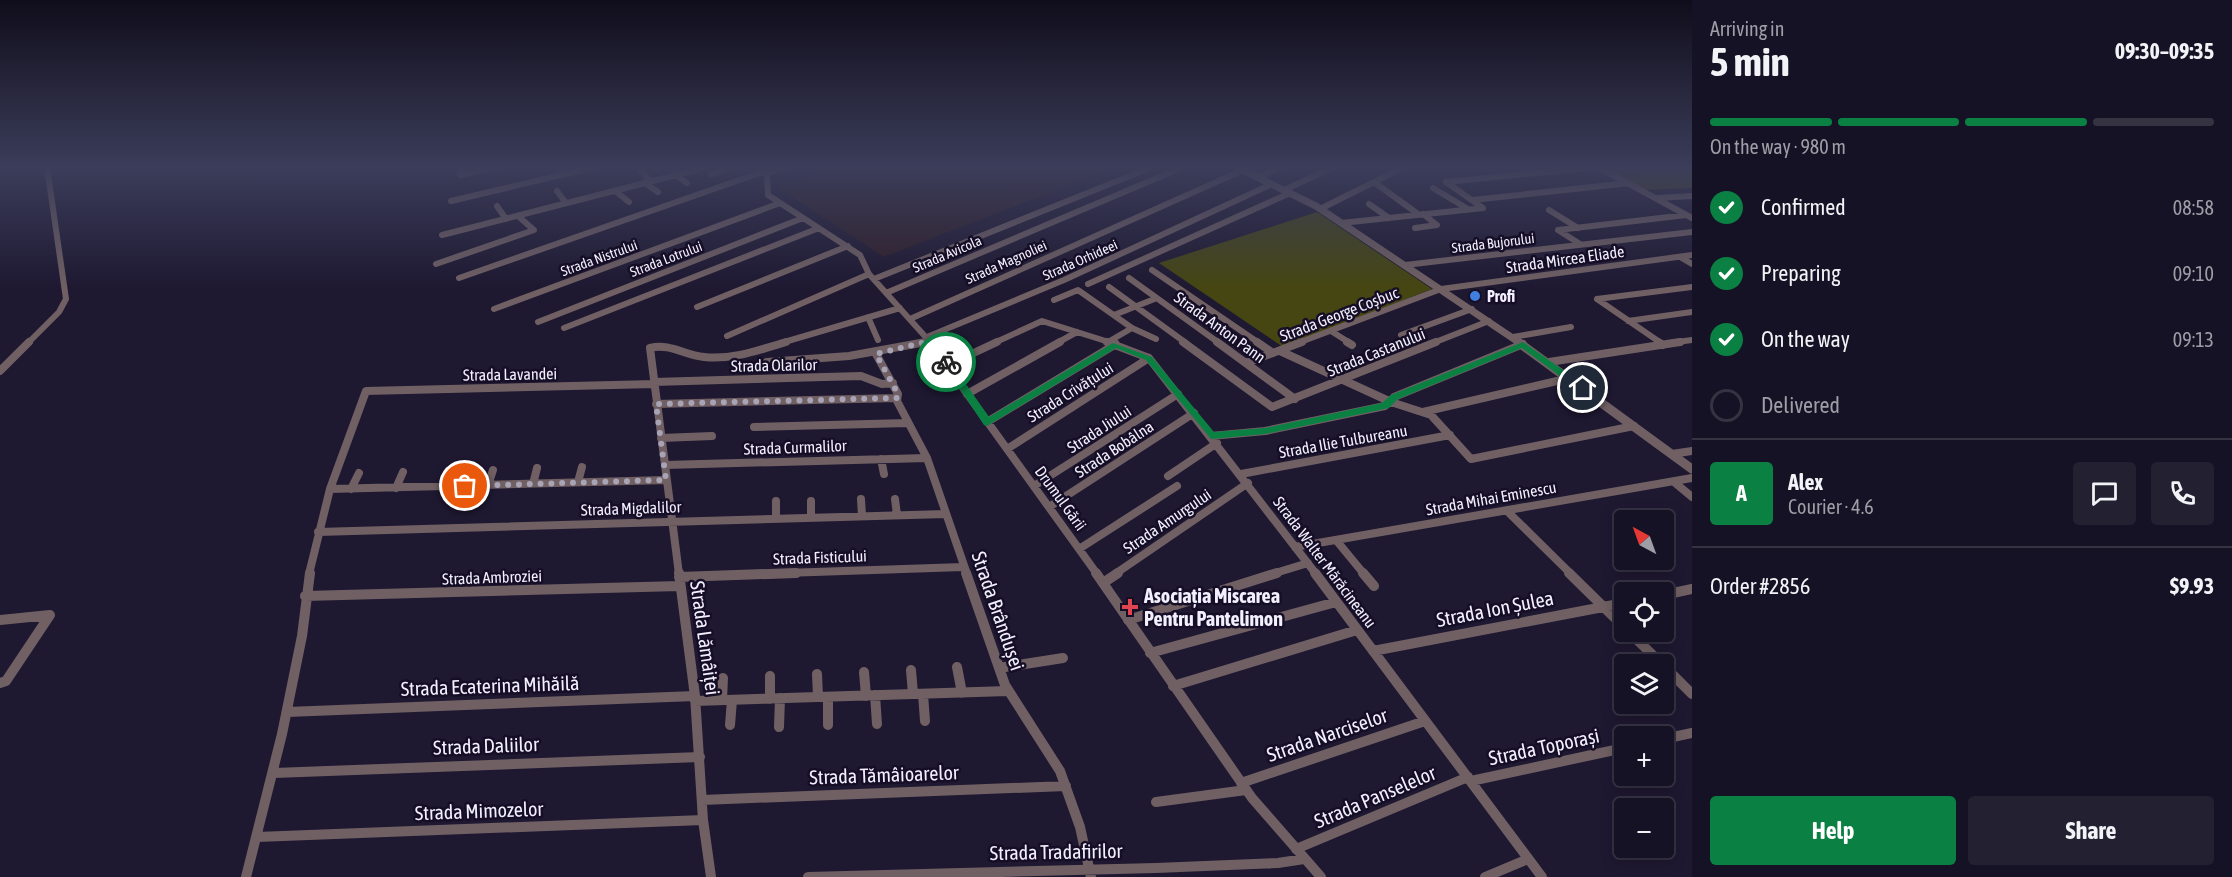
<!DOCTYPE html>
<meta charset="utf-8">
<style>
:root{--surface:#161225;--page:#232032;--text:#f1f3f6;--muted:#9e9ea7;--line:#353242;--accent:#0b8043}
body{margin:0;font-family:"Asap Condensed",sans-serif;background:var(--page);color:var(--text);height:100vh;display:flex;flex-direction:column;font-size:22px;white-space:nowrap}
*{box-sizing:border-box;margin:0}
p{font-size:20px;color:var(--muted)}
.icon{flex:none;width:33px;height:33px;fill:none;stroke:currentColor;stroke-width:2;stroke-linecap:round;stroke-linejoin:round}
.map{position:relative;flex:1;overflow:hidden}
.panel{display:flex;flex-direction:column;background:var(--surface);width:540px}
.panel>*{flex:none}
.needle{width:39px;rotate:319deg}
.buttons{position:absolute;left:1614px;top:510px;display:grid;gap:12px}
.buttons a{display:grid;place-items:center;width:60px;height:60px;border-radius:6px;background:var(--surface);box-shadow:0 3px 15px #0003,0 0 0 2px var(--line);font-size:30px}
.pin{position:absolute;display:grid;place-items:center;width:51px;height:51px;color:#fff;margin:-26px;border:3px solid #fff;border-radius:50%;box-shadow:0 2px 6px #0007}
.courier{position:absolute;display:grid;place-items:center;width:60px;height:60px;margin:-30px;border:4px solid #0b8043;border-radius:50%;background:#fff;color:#222;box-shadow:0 2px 8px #0007}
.headline em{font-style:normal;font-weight:700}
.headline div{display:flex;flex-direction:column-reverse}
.headline{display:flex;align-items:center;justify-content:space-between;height:102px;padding:0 18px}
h1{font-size:39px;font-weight:700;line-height:45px}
.bar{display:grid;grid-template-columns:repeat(4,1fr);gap:9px 6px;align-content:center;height:72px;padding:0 18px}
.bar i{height:8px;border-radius:4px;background:var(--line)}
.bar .selected{background:var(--accent)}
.bar p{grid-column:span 4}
.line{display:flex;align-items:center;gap:15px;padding:0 18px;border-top:2px solid var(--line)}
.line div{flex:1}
.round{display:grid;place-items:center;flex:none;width:63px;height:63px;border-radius:6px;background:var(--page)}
ol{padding:0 18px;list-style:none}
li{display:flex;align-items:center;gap:18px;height:66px}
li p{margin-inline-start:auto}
li .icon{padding:6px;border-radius:50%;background:var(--accent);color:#fff;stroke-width:4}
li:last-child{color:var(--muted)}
li i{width:33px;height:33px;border:3px solid var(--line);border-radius:50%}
.cta{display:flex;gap:12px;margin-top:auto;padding:12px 18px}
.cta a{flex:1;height:69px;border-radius:6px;background:var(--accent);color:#fff;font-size:24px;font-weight:700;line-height:69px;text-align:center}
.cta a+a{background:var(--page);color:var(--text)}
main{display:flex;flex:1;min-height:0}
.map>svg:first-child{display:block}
.industrial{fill:#2e1e28}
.green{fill:#454611}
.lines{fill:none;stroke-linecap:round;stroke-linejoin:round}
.minor-far2{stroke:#706063;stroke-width:6}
.minor-far1{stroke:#706063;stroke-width:8}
.minor{stroke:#706063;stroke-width:10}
.tertiary-far1{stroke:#706063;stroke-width:7}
.tertiary{stroke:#706063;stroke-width:9}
.route{fill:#0b8043}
.done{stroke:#a8a4b6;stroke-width:6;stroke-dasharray:0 10.8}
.shop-dot{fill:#3f7fe0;stroke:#150e26;stroke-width:2}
.health-dot{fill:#e0444e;stroke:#150e26;stroke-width:2}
.labels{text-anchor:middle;stroke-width:5;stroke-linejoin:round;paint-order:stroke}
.far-street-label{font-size:14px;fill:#f2f0fe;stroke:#150e26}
.street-label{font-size:16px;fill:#f2f0fe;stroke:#150e26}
.poi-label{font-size:16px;font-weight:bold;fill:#f2f0fe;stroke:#150e26;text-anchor:start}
.near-poi-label{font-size:20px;font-weight:bold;fill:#f2f0fe;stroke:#150e26;text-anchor:start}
.near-street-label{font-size:20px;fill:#f2f0fe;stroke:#150e26}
</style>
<main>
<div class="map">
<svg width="1692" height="877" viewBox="0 0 1692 877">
<rect width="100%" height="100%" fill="#1e1831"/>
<path class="industrial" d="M835,167H1116L884,257L777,187Z"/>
<path class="green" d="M1692,167V188L1645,190L1609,171Z
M1317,212L1432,289L1283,347L1159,263Z"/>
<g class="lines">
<path class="minor-far2" d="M462,167L460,175L496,167
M758,167L767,174L768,195L860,255L869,274L931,343
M1598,167L1692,218
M1603,169L1642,167
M641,171L651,181
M767,173L786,167
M711,174L735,167
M676,175L687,183
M1258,177L1282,167
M1374,182L1418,214
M1446,182L1598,167
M645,183L658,192
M1433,188L1468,209
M1284,190L1334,167
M557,191L566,203
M615,191L629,202
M1657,198L1692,196
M1472,200L1629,183
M451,201L595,167
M1369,204L1389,218
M497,206L506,219
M1320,209L1404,167
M1549,210L1578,228
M1341,223L1483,208L1446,182
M1415,228L1437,225L1423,214
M1558,230L1686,215
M1558,230L1580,244
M442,235L707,167
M1680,257L1692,264
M436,264L534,230L518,216
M1405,265L1692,232
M1152,270L1259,343
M459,278L765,171
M1129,278L1219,343
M874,279L1152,167
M1088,284L1290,193
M1109,287L1186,343
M886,293L1183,167
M1597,299L1692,287
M1597,299L1661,343
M1054,300L1078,290L1132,328L1108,342
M697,307L848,246
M494,309L780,203
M1114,315L1157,298
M868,317L878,340
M910,319L1243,170
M1628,321L1692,312
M538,322L803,218
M564,328L819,228
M1132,328L1156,339
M1331,331L1350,343
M1401,335L1472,309
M727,336L869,274
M927,337L1064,280L1272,184
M1513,337L1571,327
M28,343L59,312L66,299L47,167
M781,343L900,308
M920,343L930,341
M994,343L1042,321L1112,343
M1057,343L1077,332
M1298,343L1441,289L1692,255
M1433,343L1489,321
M1670,343L1692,340"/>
<path class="minor-far1" d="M930,342L1097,574
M1107,342L1149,358L1316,574
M1183,342L1272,407L1436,342
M1217,342L1295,399
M1257,342L1273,353
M1347,342L1352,345
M1658,342L1663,345
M1280,351L1391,402L1431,415L1471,459L1634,426
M876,354L898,394L897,401L927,458L967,574
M767,362L849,356L926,342
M1549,362L1680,342
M1246,363L1302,342
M948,365L997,342
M0,371L29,342
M654,382L861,376L882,384L893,383
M967,394L1060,342
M656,404L897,398
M1423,412L1570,378
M987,422L1116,344
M754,427L908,423
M1211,436L1265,431L1385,406L1394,397L1523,344
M661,438L712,436
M1007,449L1149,358
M1672,454L1692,451
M881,459L884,474
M665,465L927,458
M1241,474L1450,435
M1168,476L1217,443
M578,482L582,467
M1674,482L1692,497
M533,484L537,468
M488,485L493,470
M442,486L448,471
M1034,486L1178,394
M396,488L403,472
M330,489L666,480
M351,489L359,473
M861,499L862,516
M895,499L897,515
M776,501V519
M811,501V518
M1049,507L1194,413
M1507,511L1571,574
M318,532L946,514
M1336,540L1364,574
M1295,547L1692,478
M1079,549L1177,486
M309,574L330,489L366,391L655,384
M679,574L650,348C670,343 684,355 704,357C733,360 759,350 786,342
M753,574L963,567
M1115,574L1248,483
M1272,574L1308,563"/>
<path class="minor" d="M679,573L695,696L703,820L711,877
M966,573L1005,685L1060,771L1080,827L1091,877
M1096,573L1252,798L1321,877
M1315,573L1542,877
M1363,573L1374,586
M1569,573L1624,627
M679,577L796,573
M1103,583L1118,573
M1664,595L1692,589
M305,596L680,586
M0,620L50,615L6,681L0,683
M1128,620L1277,573
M1629,632L1662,664
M1373,651L1624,603
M1150,653L1336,602
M1664,666L1692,694
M957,667L962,693
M999,668L1063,658
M911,670L913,694
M864,672L866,696
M817,674L818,697
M770,676V699
M1173,686L1357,630
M923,694L925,721
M875,695L877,724
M828,697V725
M722,700L723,678
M695,701L1008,691
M287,712L695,696
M730,725L732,700
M779,727L780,698
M1664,739L1692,733
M274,773L700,757
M1471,781L1624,748
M1241,783L1425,721
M702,800L1066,786
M1156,802L1246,790
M257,837L703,820
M1296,849L1468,777
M246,877L282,734L302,636L310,573
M808,877L1156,868L1278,863L1304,859
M1485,877L1528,859"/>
<path class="tertiary-far1" d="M1237,167L1316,206L1520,343"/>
<path class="tertiary" d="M1518,342L1692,469"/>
</g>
<linearGradient id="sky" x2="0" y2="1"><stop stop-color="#100d1b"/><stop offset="0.58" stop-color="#3b3d5a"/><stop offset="1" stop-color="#3b3d5a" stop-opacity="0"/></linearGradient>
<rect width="1692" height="289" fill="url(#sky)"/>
<path class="route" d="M1523,342L1586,386V390H1579L1522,348L1398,399L1389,408L1265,434L1211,439L1146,360L1116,348L987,426L984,425L942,362L949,360L989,417L1113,343L1152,357L1214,432L1265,428L1382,403L1391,395Z"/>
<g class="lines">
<path class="done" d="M465,486L666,480L656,404L897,398L898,394L876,354L930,341L946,362"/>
</g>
<circle class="shop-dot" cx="1475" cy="296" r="6"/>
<path class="health-dot" d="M1127 598h6v6h6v6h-6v6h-6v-6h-6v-6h6z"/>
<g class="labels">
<g class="far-street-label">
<text transform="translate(1493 243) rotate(-7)" y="5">Strada Bujorului</text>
<text transform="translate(947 254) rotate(-23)" y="5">Strada Avicola</text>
<text transform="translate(599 258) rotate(-20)" y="5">Strada Nistrului</text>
<text transform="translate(666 259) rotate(-21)" y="5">Strada Lotrului</text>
<text transform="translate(1080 260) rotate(-24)" y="5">Strada Orhideei</text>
<text transform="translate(1006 262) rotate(-24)" y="5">Strada Magnoliei</text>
</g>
<g class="street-label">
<text transform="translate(1565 259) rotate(-8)" y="6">Strada Mircea Eliade</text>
<text transform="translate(1339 314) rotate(-21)" y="6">Strada George Coșbuc</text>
<text transform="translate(1220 327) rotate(36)" y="6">Strada Anton Pann</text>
<text transform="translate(1376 352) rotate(-22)" y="6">Strada Castanului</text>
<text transform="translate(774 365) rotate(-1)" y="6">Strada Olarilor</text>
<text transform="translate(510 374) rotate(-1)" y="6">Strada Lavandei</text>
<text transform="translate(1070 392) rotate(-32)" y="6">Strada Crivățului</text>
<text transform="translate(1099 429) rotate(-33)" y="6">Strada Jiului</text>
<text transform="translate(1343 441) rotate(-10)" y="6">Strada Ilie Tulbureanu</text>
<text transform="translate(795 447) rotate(-2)" y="6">Strada Curmalilor</text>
<text transform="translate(1114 449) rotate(-33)" y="6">Strada Bobâlna</text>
<text transform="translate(1061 498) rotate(54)" y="6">Drumul Gării</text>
<text transform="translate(1491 498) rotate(-10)" y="6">Strada Mihai Eminescu</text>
<text transform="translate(631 508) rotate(-2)" y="6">Strada Migdalilor</text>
<text transform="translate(1167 521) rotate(-34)" y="6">Strada Amurgului</text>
<text transform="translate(820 557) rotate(-2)" y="6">Strada Fisticului</text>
<text transform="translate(1325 562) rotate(53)" y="6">Strada Walter Mărăcineanu</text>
<text transform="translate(492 577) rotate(-2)" y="6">Strada Ambroziei</text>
</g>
<g class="poi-label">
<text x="1487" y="302">Profi</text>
</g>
<g class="near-poi-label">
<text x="1144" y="603">Asociația Miscarea<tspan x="1144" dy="23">Pentru Pantelimon</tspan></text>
</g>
<g class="near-street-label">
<text transform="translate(1495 609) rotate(-11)" y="7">Strada Ion Șulea</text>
<text transform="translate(998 611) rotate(71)" y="7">Strada Brândușei</text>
<text transform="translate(705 638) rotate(82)" y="7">Strada Lămâiței</text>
<text transform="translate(490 686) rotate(-2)" y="7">Strada Ecaterina Mihăilă</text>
<text transform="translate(1327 735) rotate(-19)" y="7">Strada Narciselor</text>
<text transform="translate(486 746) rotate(-2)" y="7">Strada Daliilor</text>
<text transform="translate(1544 747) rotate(-12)" y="7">Strada Toporași</text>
<text transform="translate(884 775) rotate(-2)" y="7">Strada Tămâioarelor</text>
<text transform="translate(1375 797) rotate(-23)" y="7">Strada Panselelor</text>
<text transform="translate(479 811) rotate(-2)" y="7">Strada Mimozelor</text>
<text transform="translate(1056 852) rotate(-1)" y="7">Strada Tradafirilor</text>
</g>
</g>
</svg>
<div class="buttons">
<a><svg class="needle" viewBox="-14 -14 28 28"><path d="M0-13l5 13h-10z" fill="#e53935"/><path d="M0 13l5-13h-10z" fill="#9e9ea7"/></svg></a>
<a><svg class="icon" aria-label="locate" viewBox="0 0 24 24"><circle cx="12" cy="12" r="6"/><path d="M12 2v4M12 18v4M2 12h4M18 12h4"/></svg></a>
<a><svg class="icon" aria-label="layers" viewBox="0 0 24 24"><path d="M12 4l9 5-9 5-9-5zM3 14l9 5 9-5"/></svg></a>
<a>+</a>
<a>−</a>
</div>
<div class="pin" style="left:465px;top:486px;background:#ea580c"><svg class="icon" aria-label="bag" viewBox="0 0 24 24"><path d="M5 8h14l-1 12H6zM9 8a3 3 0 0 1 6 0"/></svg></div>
<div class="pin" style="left:1583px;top:388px;background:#1f2937"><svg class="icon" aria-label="home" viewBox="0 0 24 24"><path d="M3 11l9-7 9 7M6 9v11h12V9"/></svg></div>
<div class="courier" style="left:946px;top:362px"><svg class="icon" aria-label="bike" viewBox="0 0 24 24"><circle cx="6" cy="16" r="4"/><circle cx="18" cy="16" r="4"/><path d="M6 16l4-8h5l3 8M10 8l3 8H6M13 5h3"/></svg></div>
</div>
<section class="panel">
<div class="headline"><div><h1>5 min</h1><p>Arriving in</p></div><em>09:30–09:35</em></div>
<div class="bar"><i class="selected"></i><i class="selected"></i><i class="selected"></i><i></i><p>On the way · 980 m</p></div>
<ol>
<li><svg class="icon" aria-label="check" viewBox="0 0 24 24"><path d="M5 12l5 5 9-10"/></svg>Confirmed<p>08:58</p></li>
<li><svg class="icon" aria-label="check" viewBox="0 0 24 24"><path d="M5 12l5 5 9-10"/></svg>Preparing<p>09:10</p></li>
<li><svg class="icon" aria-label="check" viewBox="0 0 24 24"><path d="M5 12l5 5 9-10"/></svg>On the way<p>09:13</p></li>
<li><i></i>Delivered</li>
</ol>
<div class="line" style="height:108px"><b class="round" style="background:var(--accent);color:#fff">A</b><div><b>Alex</b><p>Courier · 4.6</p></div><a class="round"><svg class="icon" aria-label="chat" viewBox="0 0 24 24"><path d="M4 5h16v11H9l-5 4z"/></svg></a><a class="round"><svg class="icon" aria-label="phone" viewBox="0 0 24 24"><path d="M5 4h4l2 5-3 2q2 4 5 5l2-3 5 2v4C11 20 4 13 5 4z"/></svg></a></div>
<div class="line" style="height:78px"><div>Order #2856</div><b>$9.93</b></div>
<div class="cta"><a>Help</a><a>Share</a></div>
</section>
</main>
